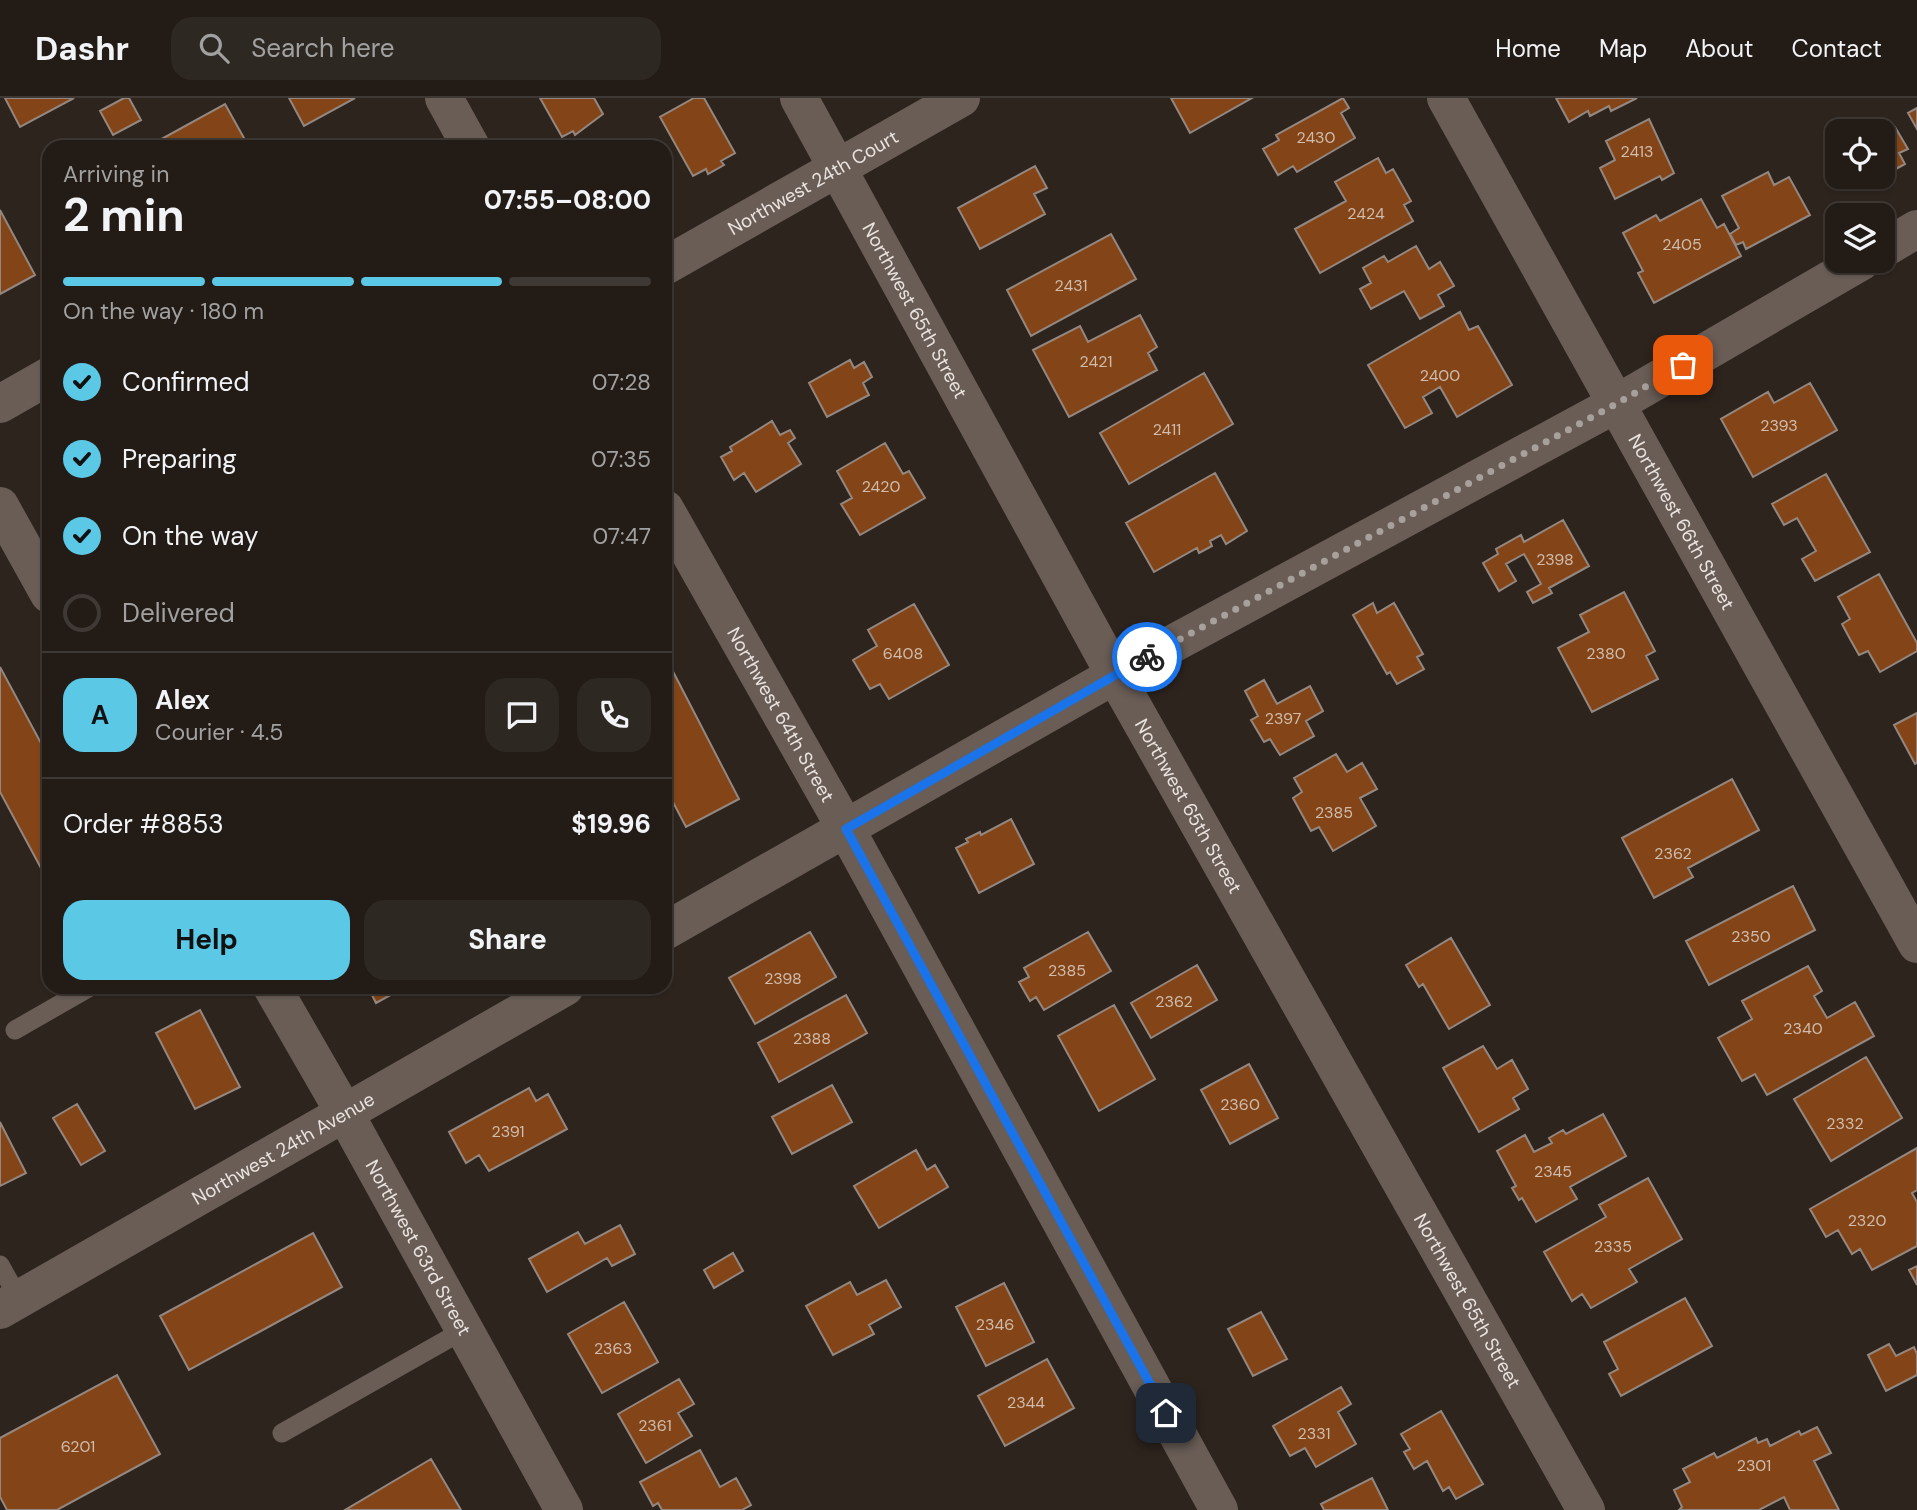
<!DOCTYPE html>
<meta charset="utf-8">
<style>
:root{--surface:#221b16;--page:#2e2823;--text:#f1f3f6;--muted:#a2a1a1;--line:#3f3935;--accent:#5bc8e6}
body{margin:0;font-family:"DM Sans",sans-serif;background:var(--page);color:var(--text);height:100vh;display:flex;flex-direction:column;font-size:26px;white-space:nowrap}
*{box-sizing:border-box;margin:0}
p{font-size:23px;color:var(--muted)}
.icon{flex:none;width:38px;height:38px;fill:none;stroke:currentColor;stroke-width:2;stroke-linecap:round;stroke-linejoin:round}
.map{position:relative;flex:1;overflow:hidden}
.drawer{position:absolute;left:42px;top:42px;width:630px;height:854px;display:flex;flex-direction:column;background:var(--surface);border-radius:21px;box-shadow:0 2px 5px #0004,0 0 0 2px var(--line)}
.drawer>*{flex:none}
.tools{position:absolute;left:1825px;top:21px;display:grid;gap:14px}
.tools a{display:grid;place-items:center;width:70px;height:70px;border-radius:14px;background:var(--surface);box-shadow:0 2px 5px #0004,0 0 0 2px var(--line);font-size:35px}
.pin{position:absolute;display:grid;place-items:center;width:60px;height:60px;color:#fff;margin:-30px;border-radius:14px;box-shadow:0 4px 10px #0006}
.courier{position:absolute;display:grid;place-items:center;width:70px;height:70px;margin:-35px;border:5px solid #1a73e8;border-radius:50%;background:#fff;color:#222;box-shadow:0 2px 9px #0007}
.overview em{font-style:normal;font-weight:700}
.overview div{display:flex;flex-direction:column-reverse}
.overview{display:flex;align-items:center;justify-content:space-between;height:119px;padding:0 21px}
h1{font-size:46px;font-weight:700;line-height:52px}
.bar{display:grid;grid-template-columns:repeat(4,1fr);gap:10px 7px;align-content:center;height:84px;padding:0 21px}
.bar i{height:9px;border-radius:5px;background:var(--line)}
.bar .on{background:var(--accent)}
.bar p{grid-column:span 4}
.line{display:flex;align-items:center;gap:18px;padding:0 21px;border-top:2px solid var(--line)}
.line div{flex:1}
.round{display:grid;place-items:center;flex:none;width:74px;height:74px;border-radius:21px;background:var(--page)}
ol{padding:0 21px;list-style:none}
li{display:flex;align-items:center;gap:21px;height:77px}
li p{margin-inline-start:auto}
li .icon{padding:7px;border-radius:50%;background:var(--accent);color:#111;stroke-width:4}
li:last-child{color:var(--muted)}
li i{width:38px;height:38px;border:4px solid var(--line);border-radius:50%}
.button{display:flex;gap:14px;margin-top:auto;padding:14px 21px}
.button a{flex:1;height:80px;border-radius:21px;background:var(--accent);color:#111;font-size:28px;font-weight:700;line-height:80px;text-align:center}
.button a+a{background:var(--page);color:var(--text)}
header{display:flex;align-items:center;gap:42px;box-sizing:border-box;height:98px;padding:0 35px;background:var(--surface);border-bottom:2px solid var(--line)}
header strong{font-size:33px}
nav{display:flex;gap:38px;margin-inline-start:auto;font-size:24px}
.search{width:490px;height:63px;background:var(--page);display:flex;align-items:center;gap:18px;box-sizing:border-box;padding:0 24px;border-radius:21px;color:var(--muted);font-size:26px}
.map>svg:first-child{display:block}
.building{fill:#834517;stroke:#948780;stroke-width:2}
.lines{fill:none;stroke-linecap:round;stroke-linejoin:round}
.lane{stroke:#695d56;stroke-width:19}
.street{stroke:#695d56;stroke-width:38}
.done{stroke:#a8a09b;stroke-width:7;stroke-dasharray:0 12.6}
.route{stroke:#1a73e8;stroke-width:9}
.labels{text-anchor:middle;stroke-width:6;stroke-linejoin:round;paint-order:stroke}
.number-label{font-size:16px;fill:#d0bcad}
.street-label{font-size:19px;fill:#eae3df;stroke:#2e241e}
</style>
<header>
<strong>Dashr</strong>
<div class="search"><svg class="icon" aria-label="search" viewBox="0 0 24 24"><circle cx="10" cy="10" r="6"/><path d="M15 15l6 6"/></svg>Search here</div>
<nav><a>Home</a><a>Map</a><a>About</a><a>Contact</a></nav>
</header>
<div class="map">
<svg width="1917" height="1412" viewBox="0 0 1917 1412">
<rect width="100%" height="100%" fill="#2e241e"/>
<path class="building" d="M5,0H74L20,29Z
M124,0H129L141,22L113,37L100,13Z
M289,0H355L304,28Z
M540,0H594L603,16L575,37L573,33L562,39Z
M694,0H704L735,55L721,63L724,67L708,76L706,71L693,78L660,19Z
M1171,0H1252L1190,35Z
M1343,0L1349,10L1341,15L1355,40L1297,74L1293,68L1278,77L1263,51L1279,42L1276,37Z
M1556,0H1637L1611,13L1609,8L1590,18L1588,13L1569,24Z
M225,6L249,49H147Z
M1917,10V31L1908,15Z
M1649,21L1674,75L1662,82L1660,78L1615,101L1600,70L1615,62L1606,43Z
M1895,29L1908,51L1899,55L1905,66L1883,78V36Z
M1378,60L1386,75L1393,71L1411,103L1404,107L1413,123L1320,175L1295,131L1346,103L1335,84Z
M1035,68L1047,90L1034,96L1045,116L980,151L958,110Z
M1768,74L1774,87L1789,79L1810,117L1746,151L1743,144L1736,147L1730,136L1739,130L1722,98Z
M1862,79H1882L1867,87Z
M1701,101L1717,130L1724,126L1741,158L1654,205L1638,175L1643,173L1623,135L1656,117L1660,123Z
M0,112L35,177L0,196Z
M1111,136L1136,181L1031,238L1007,192Z
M1416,148L1429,171L1440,164L1454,188L1438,197L1444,208L1420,221L1404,193L1371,211L1360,191L1371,185L1363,170L1384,158L1388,164Z
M1460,214L1469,232L1478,228L1512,287L1457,319L1440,289L1423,299L1432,315L1405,330L1368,267Z
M1140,217L1157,249L1148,255L1157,272L1069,319L1033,252L1080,228L1088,244Z
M850,262L854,270L864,264L872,279L863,285L869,297L827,319L809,285Z
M1204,275L1233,326L1129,386L1100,335Z
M1810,285L1837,332L1753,379L1721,321L1768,294L1774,305Z
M772,323L780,337L790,332L795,340L788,345L801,366L756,394L744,375L734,382L721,359L732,353L730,349Z
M885,345L903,376L909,373L925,400L860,437L841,406L852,400L837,373Z
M1215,375L1247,433L1226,446L1221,437L1210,443L1212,448L1199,455L1197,450L1154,474L1126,425Z
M1826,376L1870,454L1815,483L1802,461L1816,453L1797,420L1784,427L1772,406Z
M1563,422L1589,468L1549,490L1552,495L1533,505L1527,494L1541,486L1524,456L1506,466L1516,483L1499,493L1483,465L1498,456L1496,451L1521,437L1524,444Z
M1879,476L1917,545V553L1880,574L1868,553L1859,557L1850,541L1842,526L1850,521L1838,499Z
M1624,494L1655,553L1646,558L1658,581L1592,614L1558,550L1589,534L1580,517Z
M1373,505L1377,515L1394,505L1423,556L1417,559L1424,571L1397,586L1390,574L1387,576L1353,517Z
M914,506L949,567L889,601L880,586L870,591L853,562L877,548L868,532Z
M665,558L739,701L686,729L665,689Z
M0,569L49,660V785L0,694Z
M1264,582L1277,606L1310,588L1323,613L1306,623L1314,638L1280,657L1270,641L1264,644L1251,622L1258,618L1245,593Z
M1917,615V665L1915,666L1894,627Z
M1336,656L1347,674L1362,665L1377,691L1360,700L1376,728L1333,753L1319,729L1311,733L1293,700L1302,694L1294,680Z
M1732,681L1759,732L1688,770L1693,779L1654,800L1622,740Z
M1011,721L1034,766L979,795L956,750L968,744L966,741L980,734L981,737Z
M1793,788L1815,832L1709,887L1686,843Z
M810,834L836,879L755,926L729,880Z
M1088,834L1111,873L1044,912L1036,899L1030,903L1019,884L1029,879L1024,870Z
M1451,840L1490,907L1449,931L1423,886L1419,889L1406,867Z
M1197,867L1217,902L1151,940L1131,905Z
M1808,868L1822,893L1814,898L1827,920L1855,904L1874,938L1767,997L1755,976L1742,983L1718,940L1752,921L1742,903Z
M368,889H405L376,905Z
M846,897L867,935L779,984L758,945Z
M1114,907L1155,981L1099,1013L1058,938Z
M200,912L240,989L195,1011L156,935Z
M1483,948L1497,971L1512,962L1528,991L1513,1000L1519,1011L1479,1034L1443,970Z
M1866,959L1902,1020L1831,1063L1794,1001Z
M1249,966L1278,1020L1230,1046L1201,992Z
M832,987L852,1024L792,1056L772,1019Z
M529,990L536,1003L548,996L567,1031L489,1073L479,1057L466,1065L449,1034Z
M77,1006L105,1053L81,1067L53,1020Z
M1603,1016L1626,1058L1570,1089L1577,1101L1536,1124L1522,1100L1519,1102L1512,1090L1516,1088L1497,1053L1525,1037L1534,1054L1552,1045L1549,1040L1563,1032L1566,1036Z
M0,1024L26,1075L0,1088Z
M1917,1050V1092L1912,1095L1917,1104V1148L1872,1172L1860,1151L1852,1156L1838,1132L1826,1139L1810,1111Z
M916,1052L927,1072L935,1067L948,1089L879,1130L854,1088Z
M1648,1080L1682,1141L1629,1171L1637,1184L1591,1210L1582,1196L1572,1203L1544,1154L1606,1119L1599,1107Z
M620,1127L635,1156L612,1168L607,1160L547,1194L529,1161L578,1134L585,1146Z
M313,1135L342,1189L189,1272L160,1218Z
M733,1155L743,1173L714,1190L704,1172Z
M1917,1168V1187L1909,1172Z
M886,1182L901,1209L869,1227L874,1236L833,1257L806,1208L850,1184L857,1197Z
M1004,1185L1034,1244L986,1268L956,1209Z
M1685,1200L1712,1248L1621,1298L1609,1276L1618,1271L1604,1244Z
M624,1204L658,1264L602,1295L568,1236Z
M1261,1214L1287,1261L1253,1278L1228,1231Z
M1889,1246L1896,1258L1914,1249L1917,1256V1277L1886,1293L1868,1257Z
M1047,1261L1074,1310L1005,1348L978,1298Z
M117,1277L160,1356L57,1412H7L0,1399V1340Z
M679,1281L694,1306L678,1315L692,1338L646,1365L618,1316Z
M1341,1289L1351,1306L1338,1314L1356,1346L1316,1369L1305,1350L1290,1358L1273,1328Z
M1441,1313L1483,1386L1456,1401L1449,1389L1443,1393L1427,1363L1414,1371L1404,1354L1410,1351L1401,1336Z
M1817,1329L1831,1355L1814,1363L1839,1412H1790L1784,1399L1759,1412H1679L1682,1409L1674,1392L1690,1384L1683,1371L1714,1355L1717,1360L1756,1340L1758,1345L1767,1341L1770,1348L1799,1333L1801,1337Z
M700,1352L720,1389L736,1380L751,1407L742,1412H662L658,1405L653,1408L640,1384Z
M431,1361L461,1412H345Z
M1372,1380L1388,1412H1324L1321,1406Z"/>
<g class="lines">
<path class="lane" d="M15,932L90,889
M0,1167L19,1201
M282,1335L464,1232"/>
<g class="street">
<path d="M444,0L471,49"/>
<path id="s1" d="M799,0L1115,577L1586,1412"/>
<path id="s2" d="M1446,0L1917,846"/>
<path d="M1883,151L1917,131"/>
<path id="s3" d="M665,168L961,0"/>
<path d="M0,306L49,278"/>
<path d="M0,408L49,496"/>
<path id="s4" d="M665,411L846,731L1219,1412"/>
<path d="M665,833L1115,577L1616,306L1862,163"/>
<path id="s5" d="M272,889L344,1014L564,1412"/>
<path id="s6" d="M0,1212L565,889"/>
</g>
</g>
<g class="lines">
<path class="done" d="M1147,559L1616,306L1683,267"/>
<path class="route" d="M1147,559L846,731L1166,1315"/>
</g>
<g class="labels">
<g class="number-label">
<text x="1316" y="45">2430</text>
<text x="1637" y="59">2413</text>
<text x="1366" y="121">2424</text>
<text x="1682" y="152">2405</text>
<text x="1071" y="193">2431</text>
<text x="1096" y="269">2421</text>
<text x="1440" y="283">2400</text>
<text x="1779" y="333">2393</text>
<text x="1167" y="337">2411</text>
<text x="881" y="394">2420</text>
<text x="1555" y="467">2398</text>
<text x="903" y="561">6408</text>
<text x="1606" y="561">2380</text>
<text x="1283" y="626">2397</text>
<text x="1334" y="720">2385</text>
<text x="1673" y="761">2362</text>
<text x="1751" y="844">2350</text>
<text x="1067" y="878">2385</text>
<text x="783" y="886">2398</text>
<text x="1174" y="909">2362</text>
<text x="1803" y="936">2340</text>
<text x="812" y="946">2388</text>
<text x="1240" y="1012">2360</text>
<text x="1845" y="1031">2332</text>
<text x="508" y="1039">2391</text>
<text x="1553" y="1079">2345</text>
<text x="1867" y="1128">2320</text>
<text x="1613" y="1154">2335</text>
<text x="995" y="1232">2346</text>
<text x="613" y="1256">2363</text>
<text x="1026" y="1310">2344</text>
<text x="655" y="1333">2361</text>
<text x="1314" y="1341">2331</text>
<text x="78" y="1354">6201</text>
<text x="1754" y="1373">2301</text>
</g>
<g class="street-label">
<text dy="7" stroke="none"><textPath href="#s3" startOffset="170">Northwest 24th Court</textPath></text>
<text dy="7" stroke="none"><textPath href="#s1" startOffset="242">Northwest 65th Street</textPath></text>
<text dy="7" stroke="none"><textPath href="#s2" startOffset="485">Northwest 66th Street</textPath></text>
<text dy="7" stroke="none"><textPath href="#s4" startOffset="236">Northwest 64th Street</textPath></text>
<text dy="7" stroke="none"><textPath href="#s1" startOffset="808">Northwest 65th Street</textPath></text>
<text dy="7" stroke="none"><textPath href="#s6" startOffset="326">Northwest 24th Avenue</textPath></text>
<text dy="7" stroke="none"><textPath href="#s5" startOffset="299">Northwest 63rd Street</textPath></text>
<text dy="7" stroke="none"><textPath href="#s1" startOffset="1376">Northwest 65th Street</textPath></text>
</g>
</g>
</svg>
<div class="tools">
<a><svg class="icon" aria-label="locate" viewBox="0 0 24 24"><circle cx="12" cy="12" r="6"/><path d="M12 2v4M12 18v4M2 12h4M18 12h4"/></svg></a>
<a><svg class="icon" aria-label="layers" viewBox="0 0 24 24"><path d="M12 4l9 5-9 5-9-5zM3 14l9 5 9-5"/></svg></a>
</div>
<div class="pin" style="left:1683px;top:267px;background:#ea580c"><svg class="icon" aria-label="bag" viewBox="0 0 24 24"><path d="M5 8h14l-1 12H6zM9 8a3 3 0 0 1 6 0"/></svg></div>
<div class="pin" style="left:1166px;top:1315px;background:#1f2937"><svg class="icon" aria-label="home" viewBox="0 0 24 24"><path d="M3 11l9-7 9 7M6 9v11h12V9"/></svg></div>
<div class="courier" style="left:1147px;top:559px"><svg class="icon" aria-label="bike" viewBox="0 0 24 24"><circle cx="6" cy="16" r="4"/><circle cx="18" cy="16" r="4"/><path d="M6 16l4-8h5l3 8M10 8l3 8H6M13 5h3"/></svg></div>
<section class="drawer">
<div class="overview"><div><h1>2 min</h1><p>Arriving in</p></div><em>07:55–08:00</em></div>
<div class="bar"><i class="on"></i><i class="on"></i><i class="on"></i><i></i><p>On the way · 180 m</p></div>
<ol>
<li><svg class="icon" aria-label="check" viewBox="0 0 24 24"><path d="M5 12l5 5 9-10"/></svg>Confirmed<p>07:28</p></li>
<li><svg class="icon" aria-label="check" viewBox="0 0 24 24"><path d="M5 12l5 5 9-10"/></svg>Preparing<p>07:35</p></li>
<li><svg class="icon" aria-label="check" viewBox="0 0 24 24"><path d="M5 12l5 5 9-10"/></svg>On the way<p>07:47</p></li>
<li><i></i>Delivered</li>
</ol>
<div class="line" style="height:126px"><b class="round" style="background:var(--accent);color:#111">A</b><div><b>Alex</b><p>Courier · 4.5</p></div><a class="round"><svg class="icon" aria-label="chat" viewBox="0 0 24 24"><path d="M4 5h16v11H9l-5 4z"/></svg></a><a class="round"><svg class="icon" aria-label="phone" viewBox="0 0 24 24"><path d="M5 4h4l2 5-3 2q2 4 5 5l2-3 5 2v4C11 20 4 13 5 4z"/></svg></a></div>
<div class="line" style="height:91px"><div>Order #8853</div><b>$19.96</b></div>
<div class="button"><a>Help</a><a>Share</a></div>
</section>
</div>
